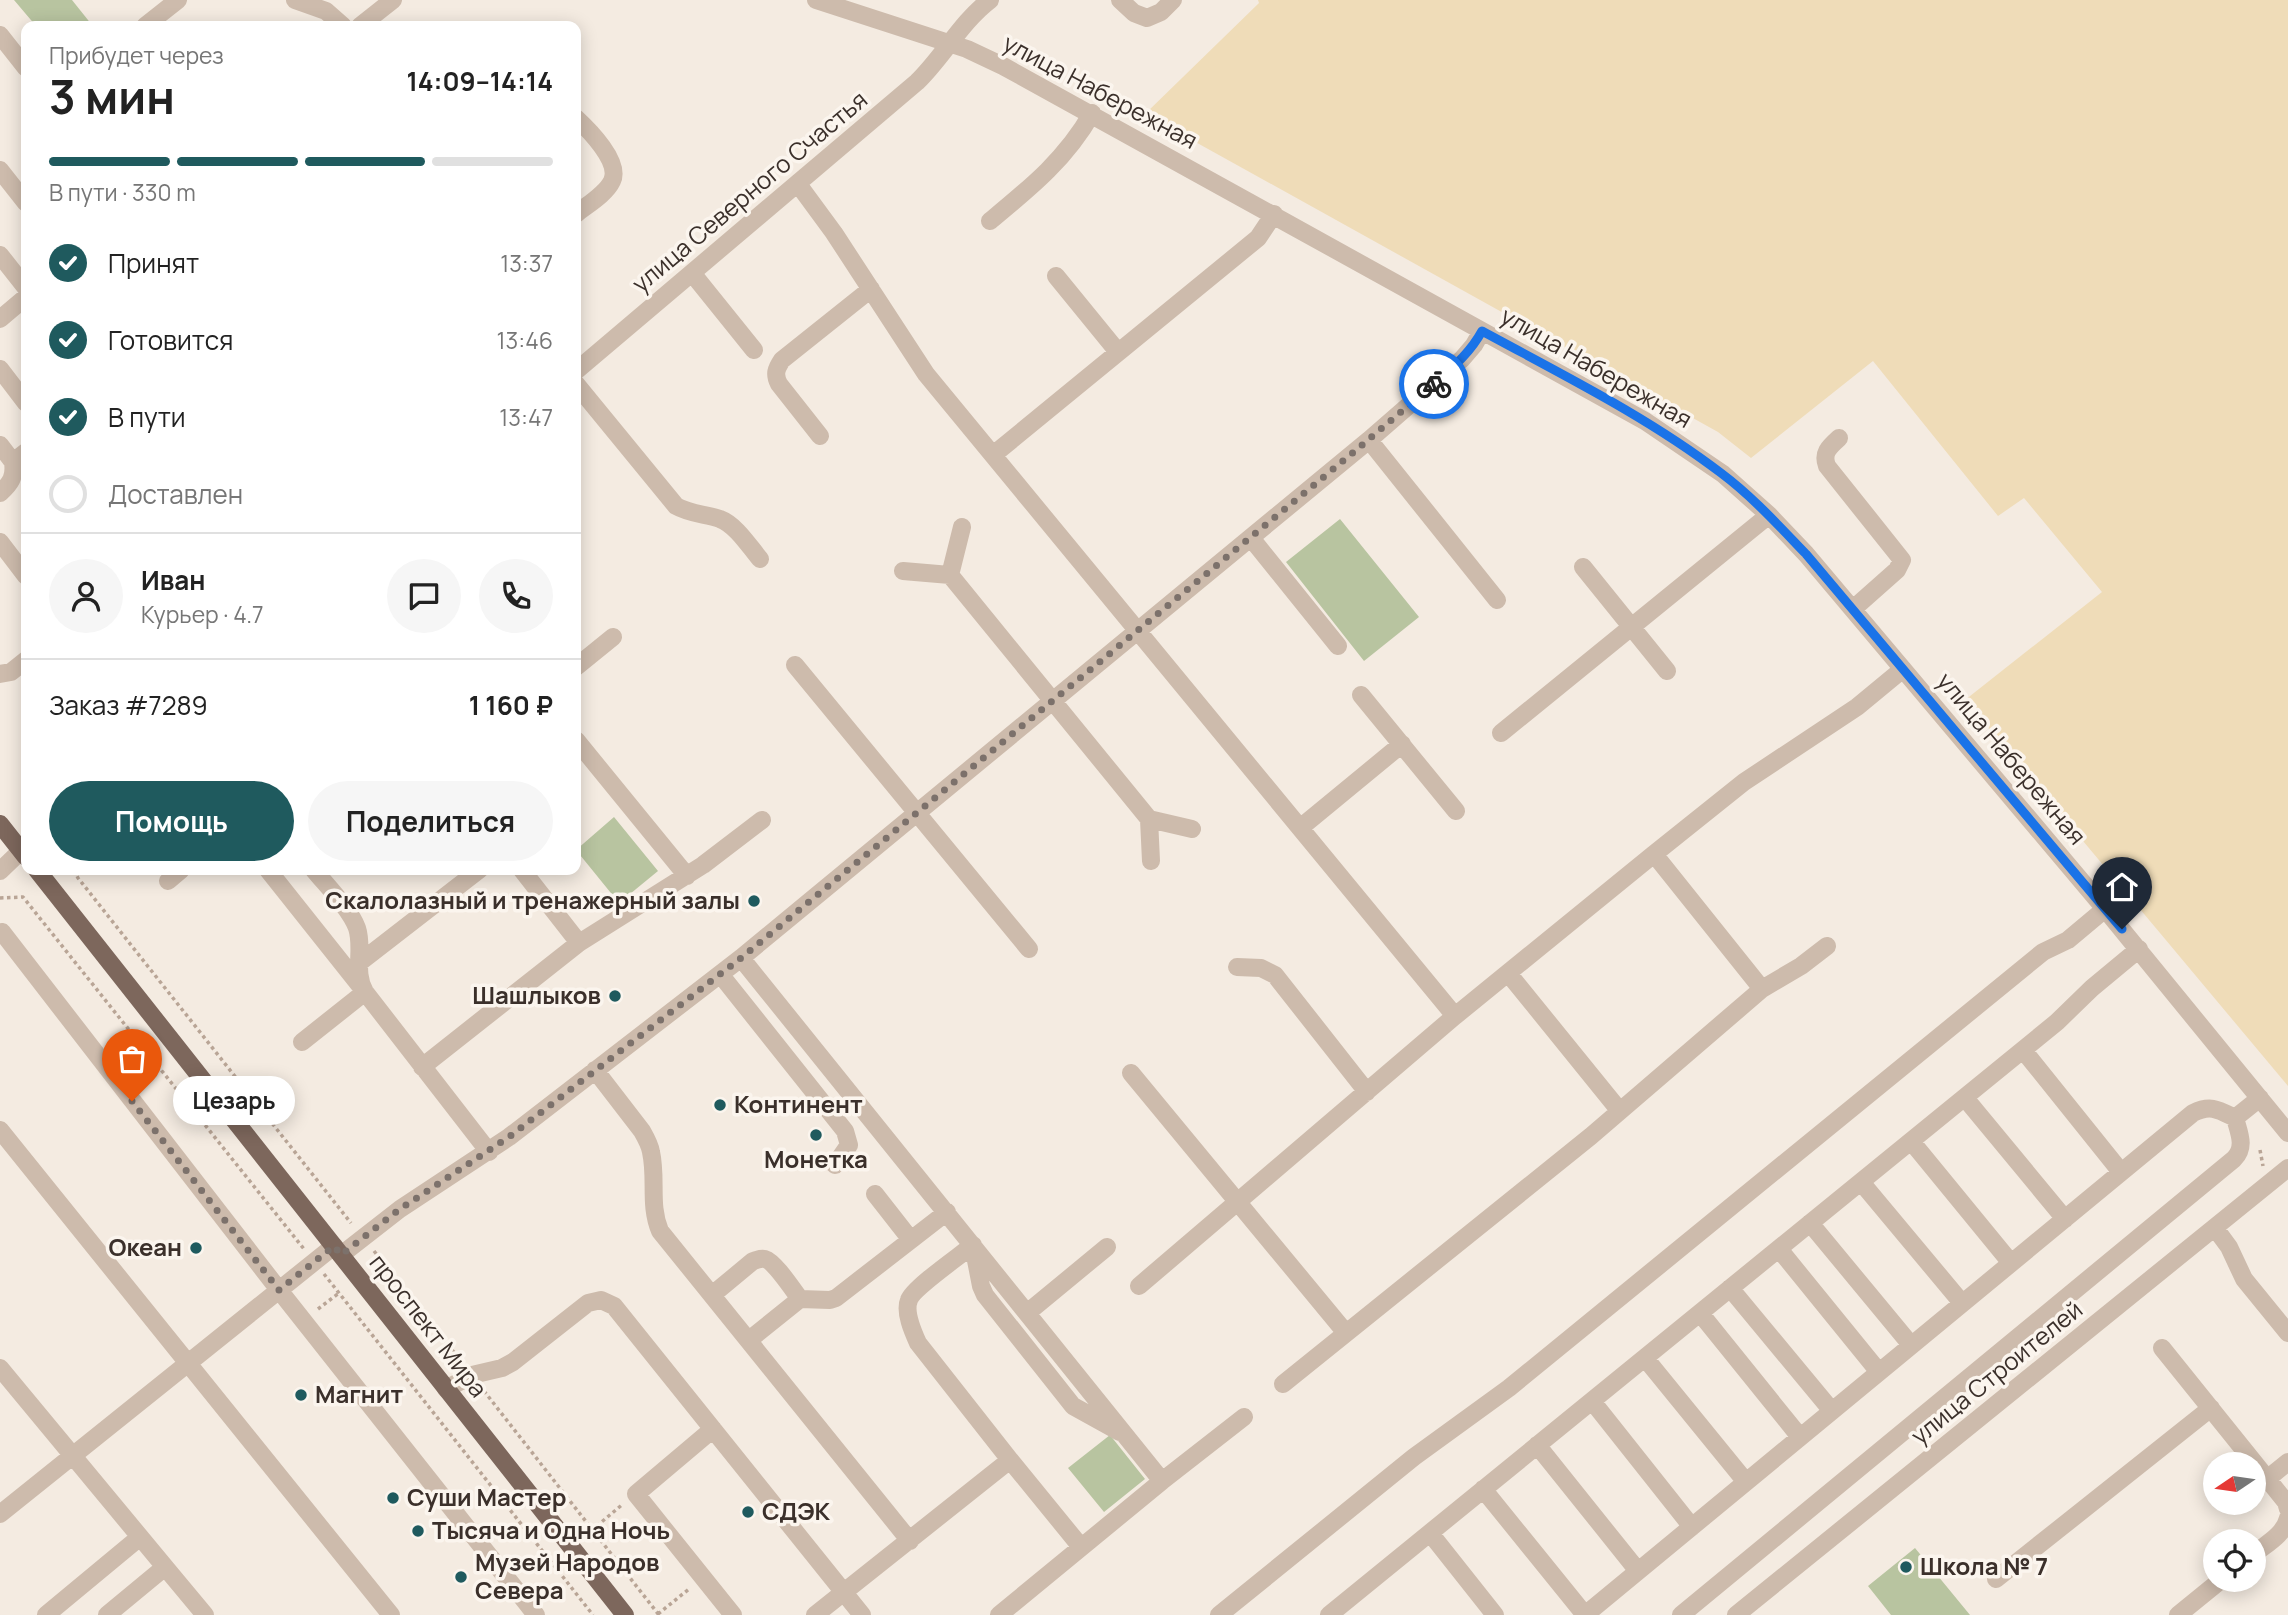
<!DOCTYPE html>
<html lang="ru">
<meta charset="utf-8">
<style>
:root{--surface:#fff;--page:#f6f6f6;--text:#222;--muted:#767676;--line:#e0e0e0;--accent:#1f5a5e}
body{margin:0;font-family:Manrope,sans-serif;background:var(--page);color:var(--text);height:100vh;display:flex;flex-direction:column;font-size:26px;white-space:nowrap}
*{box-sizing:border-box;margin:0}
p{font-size:23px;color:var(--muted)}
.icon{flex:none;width:38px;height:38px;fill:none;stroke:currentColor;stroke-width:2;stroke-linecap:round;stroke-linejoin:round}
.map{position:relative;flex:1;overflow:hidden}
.sheet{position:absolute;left:21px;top:21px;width:560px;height:854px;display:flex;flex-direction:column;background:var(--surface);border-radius:14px;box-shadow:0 4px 18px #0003}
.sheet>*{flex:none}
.needle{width:46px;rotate:257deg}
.fabs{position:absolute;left:2203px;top:1452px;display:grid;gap:14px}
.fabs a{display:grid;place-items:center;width:63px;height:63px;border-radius:50%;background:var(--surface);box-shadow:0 4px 18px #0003;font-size:35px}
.pin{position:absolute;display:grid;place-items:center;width:60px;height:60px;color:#fff;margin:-72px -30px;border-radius:50% 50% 50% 0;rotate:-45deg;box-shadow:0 0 7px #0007}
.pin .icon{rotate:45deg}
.courier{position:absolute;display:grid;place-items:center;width:70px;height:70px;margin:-35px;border:5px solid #1a73e8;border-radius:50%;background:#fff;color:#222;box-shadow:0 2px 9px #0007}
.bubble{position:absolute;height:49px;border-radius:24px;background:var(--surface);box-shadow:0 4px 18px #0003;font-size:23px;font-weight:700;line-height:49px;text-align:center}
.summary em{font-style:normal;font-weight:700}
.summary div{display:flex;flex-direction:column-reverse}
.summary{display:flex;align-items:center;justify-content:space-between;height:119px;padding:0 28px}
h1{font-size:46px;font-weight:700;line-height:52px}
.bar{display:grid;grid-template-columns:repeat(4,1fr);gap:10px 7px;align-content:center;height:84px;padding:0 28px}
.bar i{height:9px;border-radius:5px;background:var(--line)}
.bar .selected{background:var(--accent)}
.bar p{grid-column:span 4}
.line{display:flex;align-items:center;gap:18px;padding:0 28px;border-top:2px solid var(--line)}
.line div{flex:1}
.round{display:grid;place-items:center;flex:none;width:74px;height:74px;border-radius:37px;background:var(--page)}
ol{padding:0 28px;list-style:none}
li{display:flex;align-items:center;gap:21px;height:77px}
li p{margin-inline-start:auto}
li .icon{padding:7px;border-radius:50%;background:var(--accent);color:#fff;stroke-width:4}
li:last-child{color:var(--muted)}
li i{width:38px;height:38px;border:4px solid var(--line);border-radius:50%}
.cta{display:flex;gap:14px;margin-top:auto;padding:14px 28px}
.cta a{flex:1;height:80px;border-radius:42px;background:var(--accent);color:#fff;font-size:28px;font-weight:700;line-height:80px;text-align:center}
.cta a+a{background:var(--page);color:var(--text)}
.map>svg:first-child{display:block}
.green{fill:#b8c4a0}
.sand{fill:#efdcb8}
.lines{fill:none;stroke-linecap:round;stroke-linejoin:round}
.path{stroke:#b9a596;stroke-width:3.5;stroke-dasharray:3.5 3.5;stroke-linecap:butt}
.minor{stroke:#cdbbac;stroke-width:18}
.major{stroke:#7d675c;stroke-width:18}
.done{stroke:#7c716b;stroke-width:7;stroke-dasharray:0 12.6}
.route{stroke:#1a73e8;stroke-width:9}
.poi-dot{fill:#1f5a5e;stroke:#fbf5ee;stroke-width:2.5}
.labels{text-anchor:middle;stroke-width:7;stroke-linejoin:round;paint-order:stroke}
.street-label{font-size:24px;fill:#3b302b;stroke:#fbf5ee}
.poi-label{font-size:24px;font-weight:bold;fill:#3b302b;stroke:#fbf5ee;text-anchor:start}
</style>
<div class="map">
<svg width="2288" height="1615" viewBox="0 0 2288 1615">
<rect width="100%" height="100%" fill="#f4ebe1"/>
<path class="green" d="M14,0H72L92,25L36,26Z
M1340,519L1419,617L1364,661L1286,562Z
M614,817L658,871L619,903L576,850Z
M1110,1435L1145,1479L1104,1512L1068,1468Z
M1915,1548L1970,1615H1891L1868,1586Z"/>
<path class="sand" d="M1258,0H2288V1086L1965,700L2102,592L2024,498L1998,516L1873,361L1751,458L1718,432L1145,114L1259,3Z"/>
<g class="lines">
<path class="path" d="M74,870L78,878L351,1223
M0,898L23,897L304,1249
M2260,1150L2263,1166
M374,1251L460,1360
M324,1274L593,1615
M318,1309L339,1293
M484,1391L659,1615
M586,1535L623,1504
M658,1614L689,1589"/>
<path class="minor" d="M295,0L326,11L343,26
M816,0L967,49L1003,66L1645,421L1723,474L1769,515L1806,554L2105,909L2288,1133
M1120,0L1134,13L1147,18L1161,12L1173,0
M145,26L178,0
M360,26L393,0
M0,35L26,68
M576,118C589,130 621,162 612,181C606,194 587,205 576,214
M0,170L26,203
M798,184L834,233L926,374L1455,1016
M990,221C1030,188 1066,159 1092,113
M0,255L26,288
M692,273L754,350
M1056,276L1118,352
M0,319L26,297
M0,369L26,403
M576,371L917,82C943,57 961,22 990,0
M576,384L676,506C690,514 705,514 720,519C736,525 749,546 760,559
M820,436L779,384C774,374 776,369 782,360L871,289
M1839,438C1829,447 1822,453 1827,466L1902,560L1897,570L1853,609
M1369,440L1497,600
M0,445L13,462L26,452
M993,455L1258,238L1274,214
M0,493C11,483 15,477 13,462
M962,527L950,575L1149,819L1192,829
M1251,538L1338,646
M0,542L26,576
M1583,567L1667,671
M903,571L950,575
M795,665L1029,949
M576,667L613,637
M0,674L11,672L26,660
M1361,695L1456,811
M1501,733L1769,515
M576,740L687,876
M1149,819L1151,861
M1300,828L1402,744
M1654,854L1762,989L1801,966L1827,946
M268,870L365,992L302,1042
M314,870C327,886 350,909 357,928C364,949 353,972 365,992L489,1152
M522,870L579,943
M0,871L26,846
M168,881L181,870
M2,932L279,1290L536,1615
M741,958L1162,1481
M359,963L479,870
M1237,967L1261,968L1275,975L1367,1092
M1508,973L1619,1110
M720,974L845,1131L849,1145L835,1165
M2023,1050L2121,1172
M422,1067L579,943L703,865L762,820
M595,1070L642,1131C646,1138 650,1145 651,1152C657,1179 649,1205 660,1231L910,1541
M1131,1073L1346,1333
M1965,1098L2065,1219
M0,1130L391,1615
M1911,1141L2011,1263
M1861,1182L1962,1303
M875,1194L911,1240
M1810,1223L1911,1345
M2215,1228L2229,1247L2244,1279L2288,1333
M1779,1249L1879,1372
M341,1255L400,1209L509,1137L741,958L821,892L1369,440L1462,359L1474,345L1482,331
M1139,1286L1455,1016L1654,854L1744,782L1857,707L1903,669
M1730,1288L1832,1411
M712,1295L753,1261C758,1260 760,1258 765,1259C775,1262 793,1290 800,1299
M1027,1313L1107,1247
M1700,1313L1800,1437
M749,1340L800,1299L830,1300L836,1298L947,1212
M2162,1348L2286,1502L2288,1509
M1645,1358L1746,1482
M0,1368L165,1567L107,1615
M1283,1384L1591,1136L1762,989
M446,1389L472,1375L502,1368L513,1362L588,1303L601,1300L614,1306L862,1615
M1592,1401L1692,1527
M713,1429L636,1494L733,1615
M1537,1445L1638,1571
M1010,1460L918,1343C913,1332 904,1312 909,1300C913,1288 961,1255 973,1245L981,1286L985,1295L1073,1406L1120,1432
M2267,1479L2288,1462
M1483,1489L1585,1615
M0,1514L334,1246
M1430,1533L1495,1615
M2254,1554C2266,1544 2284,1535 2288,1518
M165,1567L205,1615
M1996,1579L2211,1408
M46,1615L140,1537
M815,1615L1010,1460L1081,1547
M999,1615L1162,1481L1244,1417
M1219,1615L1414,1457L1509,1388L2043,952L2068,940L2105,909
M1329,1615L2057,1022L2092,988L2139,949
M1585,1615L2193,1113C2211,1104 2219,1110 2235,1118L2260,1098
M1681,1615L2234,1159C2246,1147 2239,1133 2235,1118
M1736,1615L2288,1168
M2178,1615L2221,1580"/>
<path class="major" d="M0,824L26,857
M37,870L625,1615"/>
</g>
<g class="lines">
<path class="done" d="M132,1101L279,1290L334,1246L341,1255L400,1209L509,1137L741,958L1349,456L1434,384"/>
<path class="route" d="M1434,384C1453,367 1470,353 1482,331C1563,375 1648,417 1721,473C1753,497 1779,526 1806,554L2122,929"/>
</g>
<g class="poi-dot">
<circle cx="754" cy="901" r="7"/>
<circle cx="615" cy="996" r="7"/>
<circle cx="720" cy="1105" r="7"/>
<circle cx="816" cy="1135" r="7"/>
<circle cx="196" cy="1248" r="7"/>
<circle cx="301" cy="1395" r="7"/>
<circle cx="393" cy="1498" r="7"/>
<circle cx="748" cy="1512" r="7"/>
<circle cx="418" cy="1531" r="7"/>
<circle cx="1906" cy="1567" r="7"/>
<circle cx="461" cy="1577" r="7"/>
</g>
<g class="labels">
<g class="street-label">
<text transform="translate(1100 92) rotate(28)" y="8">улица Набережная</text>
<text transform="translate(750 192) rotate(-40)" y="8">улица Северного Счастья</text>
<text transform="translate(1596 368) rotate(30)" y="8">улица Набережная</text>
<text transform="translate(2011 759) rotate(50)" y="8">улица Набережная</text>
<text transform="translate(428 1326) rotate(52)" y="8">проспект Мира</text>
<text transform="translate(1997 1373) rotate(-39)" y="8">улица Строителей</text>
</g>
<g class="poi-label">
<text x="740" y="909" text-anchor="end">Скалолазный и тренажерный залы</text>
<text x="601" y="1004" text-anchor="end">Шашлыков</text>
<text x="734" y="1113">Континент</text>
<text x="816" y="1168" text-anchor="middle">Монетка</text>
<text x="182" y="1256" text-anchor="end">Океан</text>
<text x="315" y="1403">Магнит</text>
<text x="407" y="1506">Суши Мастер</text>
<text x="762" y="1520">СДЭК</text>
<text x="432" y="1539">Тысяча и Одна Ночь</text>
<text x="475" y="1571">Музей Народов<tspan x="475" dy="28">Севера</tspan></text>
<text x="1920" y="1575">Школа № 7</text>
</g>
</g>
</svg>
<div class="fabs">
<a><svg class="needle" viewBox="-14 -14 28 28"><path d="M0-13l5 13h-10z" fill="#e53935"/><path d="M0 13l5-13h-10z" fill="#767676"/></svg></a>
<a><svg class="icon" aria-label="locate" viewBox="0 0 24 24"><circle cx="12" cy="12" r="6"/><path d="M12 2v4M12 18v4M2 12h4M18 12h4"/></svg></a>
</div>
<div class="pin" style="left:132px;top:1101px;background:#ea580c"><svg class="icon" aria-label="bag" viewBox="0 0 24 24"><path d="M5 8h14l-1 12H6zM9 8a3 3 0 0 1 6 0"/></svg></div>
<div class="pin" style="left:2122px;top:929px;background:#1f2937"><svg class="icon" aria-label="home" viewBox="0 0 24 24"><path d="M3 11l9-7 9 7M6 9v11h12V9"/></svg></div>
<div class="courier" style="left:1434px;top:384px"><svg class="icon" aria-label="bike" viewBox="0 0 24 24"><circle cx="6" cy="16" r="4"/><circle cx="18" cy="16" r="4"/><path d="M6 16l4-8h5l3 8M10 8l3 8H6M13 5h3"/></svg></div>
<div class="bubble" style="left:173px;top:1076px;width:122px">Цезарь</div>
<section class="sheet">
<div class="summary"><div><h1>3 мин</h1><p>Прибудет через</p></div><em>14:09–14:14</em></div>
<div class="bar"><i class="selected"></i><i class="selected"></i><i class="selected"></i><i></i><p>В пути · 330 m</p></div>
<ol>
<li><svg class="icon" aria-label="check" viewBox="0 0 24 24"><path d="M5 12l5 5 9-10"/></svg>Принят<p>13:37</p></li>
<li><svg class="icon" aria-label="check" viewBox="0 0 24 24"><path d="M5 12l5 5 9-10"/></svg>Готовится<p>13:46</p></li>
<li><svg class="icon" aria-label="check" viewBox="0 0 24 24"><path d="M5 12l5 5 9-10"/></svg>В пути<p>13:47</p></li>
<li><i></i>Доставлен</li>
</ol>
<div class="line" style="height:126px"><a class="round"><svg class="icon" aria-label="person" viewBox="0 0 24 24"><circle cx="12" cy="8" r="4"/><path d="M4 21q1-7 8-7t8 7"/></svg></a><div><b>Иван</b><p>Курьер · 4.7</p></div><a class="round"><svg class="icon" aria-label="chat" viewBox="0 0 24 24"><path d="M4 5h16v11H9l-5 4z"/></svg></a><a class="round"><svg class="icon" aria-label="phone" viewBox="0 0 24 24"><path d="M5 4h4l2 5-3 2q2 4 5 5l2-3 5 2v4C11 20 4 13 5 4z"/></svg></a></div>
<div class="line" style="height:91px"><div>Заказ #7289</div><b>1 160 ₽</b></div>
<div class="cta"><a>Помощь</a><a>Поделиться</a></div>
</section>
</div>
